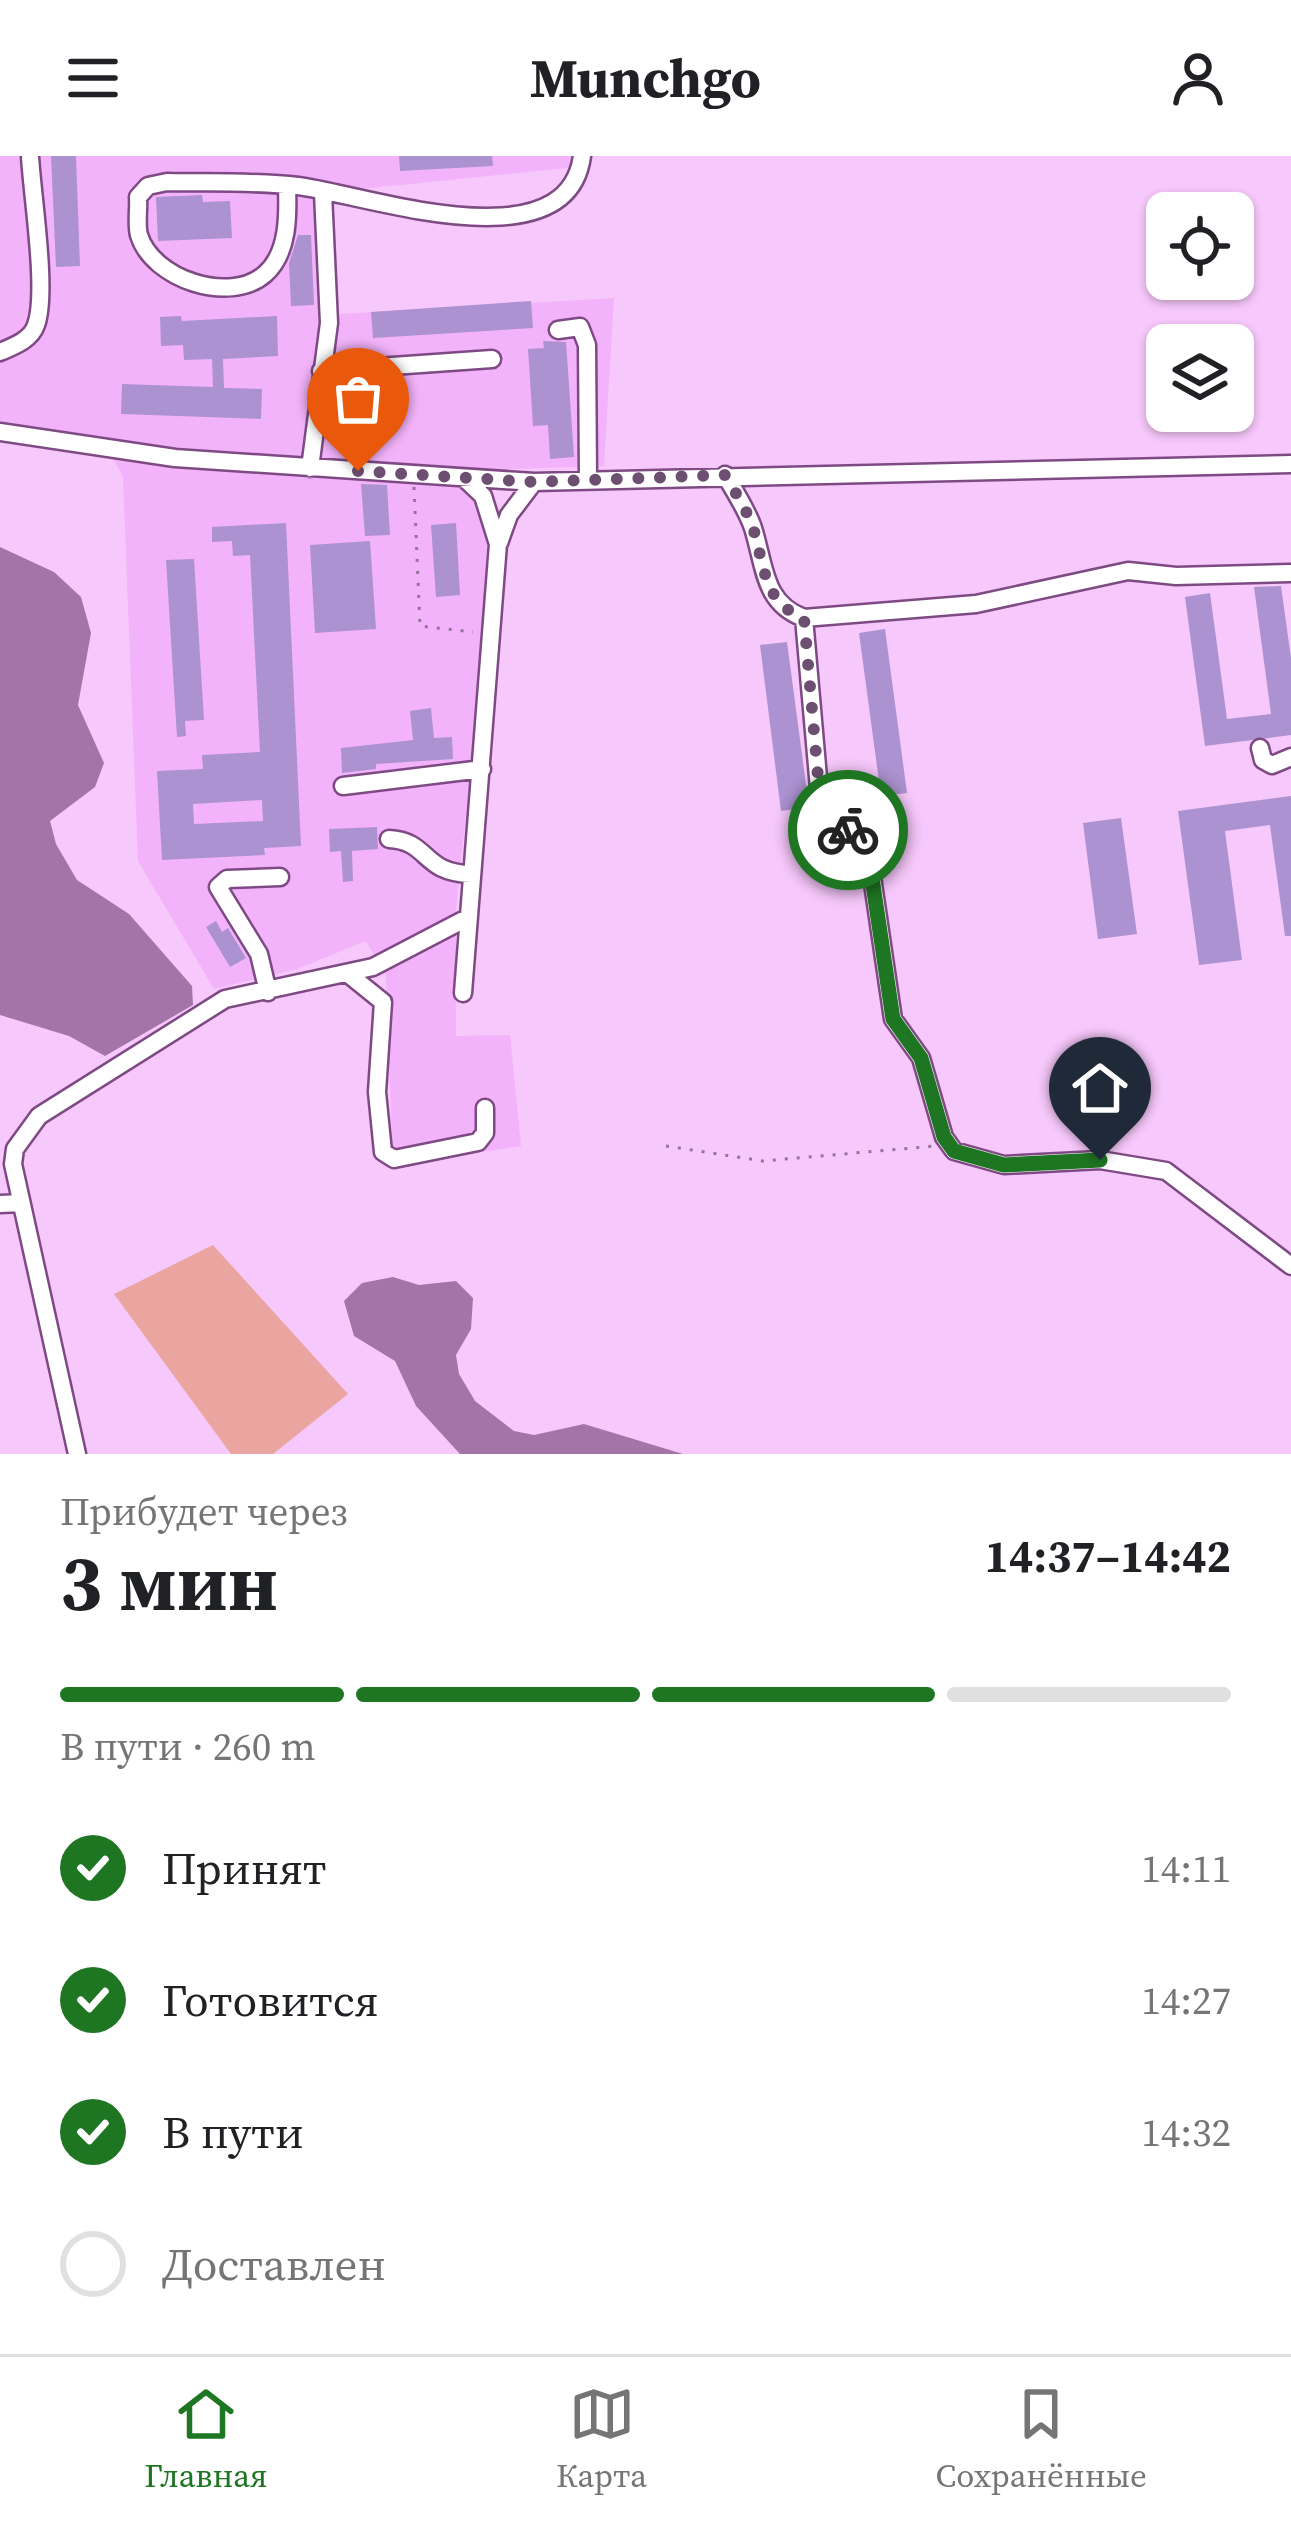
<!DOCTYPE html>
<html lang="ru">
<meta charset="utf-8">
<style>
:root{--surface:#fff;--page:#f6f6f6;--text:#202124;--muted:#757577;--line:#e0e0e0;--accent:#1e7522}
body{margin:0;font-family:"Source Serif 4",serif;background:var(--page);color:var(--text);height:100vh;display:flex;flex-direction:column;font-size:45px;white-space:nowrap}
*{box-sizing:border-box;margin:0}
p{font-size:39px;color:var(--muted)}
.icon{flex:none;width:66px;height:66px;fill:none;stroke:currentColor;stroke-width:2;stroke-linecap:round;stroke-linejoin:round}
.map{position:relative;height:1298px;overflow:hidden}
.side{display:flex;flex-direction:column;background:var(--surface);flex:1}
.side>*{flex:none}
.fabs{position:absolute;left:1146px;top:36px;display:grid;gap:24px}
.fabs a{display:grid;place-items:center;width:108px;height:108px;border-radius:18px;background:var(--surface);box-shadow:0 3px 9px #0004;font-size:60px}
.pin{position:absolute;display:grid;place-items:center;width:102px;height:102px;color:#fff;margin:-123px -51px;border-radius:50% 50% 50% 0;rotate:-45deg;box-shadow:0 0 12px #0007}
.pin .icon{rotate:45deg}
.courier{position:absolute;display:grid;place-items:center;width:120px;height:120px;margin:-60px;border:9px solid #1e7522;border-radius:50%;background:#fff;color:#222;box-shadow:0 3px 15px #0007}
.overview em{font-style:normal;font-weight:700}
.overview div{display:flex;flex-direction:column-reverse}
.overview{display:flex;align-items:center;justify-content:space-between;height:204px;padding:0 60px}
h1{font-size:78px;font-weight:700;line-height:90px}
.bar{display:grid;grid-template-columns:repeat(4,1fr);gap:18px 12px;align-content:center;height:144px;padding:0 60px}
.bar i{height:15px;border-radius:9px;background:var(--line)}
.bar .active{background:var(--accent)}
.bar p{grid-column:span 4}
ol{padding:0 60px;list-style:none}
li{display:flex;align-items:center;gap:36px;height:132px}
li p{margin-inline-start:auto}
li .icon{padding:12px;border-radius:50%;background:var(--accent);color:#fff;stroke-width:4}
li:last-child{color:var(--muted)}
li i{width:66px;height:66px;border:6px solid var(--line);border-radius:50%}
header{display:flex;justify-content:space-between;align-items:center;height:156px;padding:0 60px;background:var(--surface);font-size:54px;font-weight:700}
.tab-bar{display:flex;justify-content:space-around;align-items:center;height:168px;border-top:3px solid var(--line);background:var(--surface);font-size:33px;color:var(--muted)}
.tab-bar a{display:grid;justify-items:center;gap:6px}
.tab-bar .active{color:var(--accent)}
.map>svg:first-child{display:block}
.built{fill:#f3b3fa}
.green{fill:#eaa5a0}
.water{fill:#a374a8}
.building{fill:#ac92d0;fill-rule:evenodd}
.lines{fill:none;stroke-linecap:round;stroke-linejoin:round}
.minor-casing{stroke:#7e4a84;stroke-width:21}
.path{stroke:#96739a;stroke-width:3;stroke-dasharray:3 9;stroke-linecap:butt}
.minor{stroke:#fff;stroke-width:16}
.done{stroke:#6d4f71;stroke-width:12;stroke-dasharray:0 21.6}
.route{stroke:#1e7522;stroke-width:15}
</style>
<header><svg class="icon" aria-label="menu" viewBox="0 0 24 24"><path d="M4 6h16M4 12h16M4 18h16"/></svg>Munchgo<svg class="icon" aria-label="person" viewBox="0 0 24 24"><circle cx="12" cy="8" r="4"/><path d="M4 21q1-7 8-7t8 7"/></svg></header>
<div class="map">
<svg width="1291" height="1298" viewBox="0 0 1291 1298">
<rect width="100%" height="100%" fill="#f7c8fb"/>
<path class="built" d="M0,0H576V11L333,36L339,158L614,142L604,310L489,314L484,488L456,753V880L510,879L521,990L393,1009L386,820L366,785L297,813L214,833L138,705L123,322L104,282L0,265Z"/>
<path class="green" d="M213,1089L348,1238L273,1298H231L114,1138Z"/>
<path class="water" d="M0,391L54,416L81,441L91,477L78,549L104,607L95,631L50,665L56,688L77,724L129,758L192,830L193,849L105,900L69,880L0,859Z
M393,1121L419,1129L456,1125L473,1142L471,1173L456,1199L459,1218L475,1245L514,1275L534,1279L584,1268L683,1298H460L416,1250L395,1205L354,1180L344,1145L362,1127Z"/>
<path class="building" d="M51,0H76L80,110L56,111Z
M399,0H492L493,10L400,15Z
M202,39L203,46L230,45L232,82L158,85L156,41Z
M298,79H311L314,149L291,150L289,107Z
M531,145L533,172L373,182L371,156Z
M181,160L182,165L277,160L278,200L223,203L224,232L262,233L261,263L121,258L122,228L213,231L212,203L184,204L183,189L161,190L160,161Z
M543,185L566,186L574,301L550,303L548,269L533,270L528,193L544,192Z
M361,328L387,329L390,379L365,380Z
M286,367L301,690L264,692L265,699L162,704L157,615L203,613L202,599L260,596L250,399L233,400L232,385L212,386V371ZM262,644L263,665L194,668L193,648Z
M456,367L460,439L436,441L431,369Z
M370,385L376,473L315,477L310,389Z
M194,403L204,564L185,565L186,580L177,581L166,404Z
M1281,430L1291,502V579L1205,590L1185,441L1210,437L1227,563L1271,558L1254,431Z
M885,473L907,637L881,640L859,477Z
M787,486L809,651L781,655L760,489Z
M431,552L434,582L452,581L453,603L376,608V613L342,617L341,592L413,584L410,555Z
M1291,640V780H1285L1270,669L1225,675L1242,804L1199,809L1178,655Z
M1121,662L1137,778L1098,783L1083,667Z
M377,671L378,693L352,695L353,725L343,726L341,695L330,696L329,673Z
M216,765L222,776L228,772L246,802L230,811L206,771Z"/>
<g class="lines">
<defs>
<path id="minor" d="M287,30C288,58 289,97 265,118C230,149 152,123 139,79C136,68 139,52 138,41L148,30L167,26C210,27 255,25 298,30C363,38 567,111 582,0
M558,174L580,171L587,189L588,322
M0,196C14,190 31,184 36,169C48,136 32,39 30,0
M321,215L492,203
M0,276L175,302L534,326L1291,308
M310,312L329,167L323,37
M725,319C735,336 747,354 753,372C765,410 763,447 804,462L976,448L1128,415L1176,420L1291,417
M499,387L509,359L534,326
M804,462L820,644L861,693L872,721L893,863L921,902L944,981L954,995L1004,1009L1100,1004L1166,1015L1291,1110
M1260,592L1263,604L1272,609L1291,601
M343,630L482,613
M389,683C430,685 421,717 471,718
M347,817L383,846L377,936L383,996L394,1003L478,986L485,977V952
M268,836L259,798L218,731L227,723L280,721
M463,837L498,388L483,340L464,322
M0,1048L21,1047
M77,1298L13,1008L15,993L39,960L225,843L373,811L467,762"/>
</defs>
<use href="#minor" class="minor-casing"/>
<path class="path" d="M414,331L420,470L473,476
M666,990L763,1005L935,990"/>
<use href="#minor" class="minor"/>
</g>
<g class="lines">
<path class="done" d="M358,315L534,326L725,319C735,336 747,354 753,372C765,410 763,447 804,462L820,644L848,674"/>
<path class="route" d="M848,674L872,722L893,863L921,902L944,981L954,995L1004,1009L1100,1004"/>
</g>
</svg>
<div class="fabs">
<a><svg class="icon" aria-label="locate" viewBox="0 0 24 24"><circle cx="12" cy="12" r="6"/><path d="M12 2v4M12 18v4M2 12h4M18 12h4"/></svg></a>
<a><svg class="icon" aria-label="layers" viewBox="0 0 24 24"><path d="M12 4l9 5-9 5-9-5zM3 14l9 5 9-5"/></svg></a>
</div>
<div class="pin" style="left:358px;top:315px;background:#ea580c"><svg class="icon" aria-label="bag" viewBox="0 0 24 24"><path d="M5 8h14l-1 12H6zM9 8a3 3 0 0 1 6 0"/></svg></div>
<div class="pin" style="left:1100px;top:1004px;background:#1f2937"><svg class="icon" aria-label="home" viewBox="0 0 24 24"><path d="M3 11l9-7 9 7M6 9v11h12V9"/></svg></div>
<div class="courier" style="left:848px;top:674px"><svg class="icon" aria-label="bike" viewBox="0 0 24 24"><circle cx="6" cy="16" r="4"/><circle cx="18" cy="16" r="4"/><path d="M6 16l4-8h5l3 8M10 8l3 8H6M13 5h3"/></svg></div>
</div>
<section class="side">
<div class="overview"><div><h1>3 мин</h1><p>Прибудет через</p></div><em>14:37–14:42</em></div>
<div class="bar"><i class="active"></i><i class="active"></i><i class="active"></i><i></i><p>В пути · 260 m</p></div>
<ol>
<li><svg class="icon" aria-label="check" viewBox="0 0 24 24"><path d="M5 12l5 5 9-10"/></svg>Принят<p>14:11</p></li>
<li><svg class="icon" aria-label="check" viewBox="0 0 24 24"><path d="M5 12l5 5 9-10"/></svg>Готовится<p>14:27</p></li>
<li><svg class="icon" aria-label="check" viewBox="0 0 24 24"><path d="M5 12l5 5 9-10"/></svg>В пути<p>14:32</p></li>
<li><i></i>Доставлен</li>
</ol>
</section>
<nav class="tab-bar">
<a class="active"><svg class="icon" aria-label="home" viewBox="0 0 24 24"><path d="M3 11l9-7 9 7M6 9v11h12V9"/></svg>Главная</a>
<a><svg class="icon" aria-label="map" viewBox="0 0 24 24"><path d="M3 6l6-2 6 2 6-2v14l-6 2-6-2-6 2zM9 4v14M15 6v14"/></svg>Карта</a>
<a><svg class="icon" aria-label="saved" viewBox="0 0 24 24"><path d="M7 4h10v16l-5-4-5 4z"/></svg>Сохранённые</a>
</nav>
